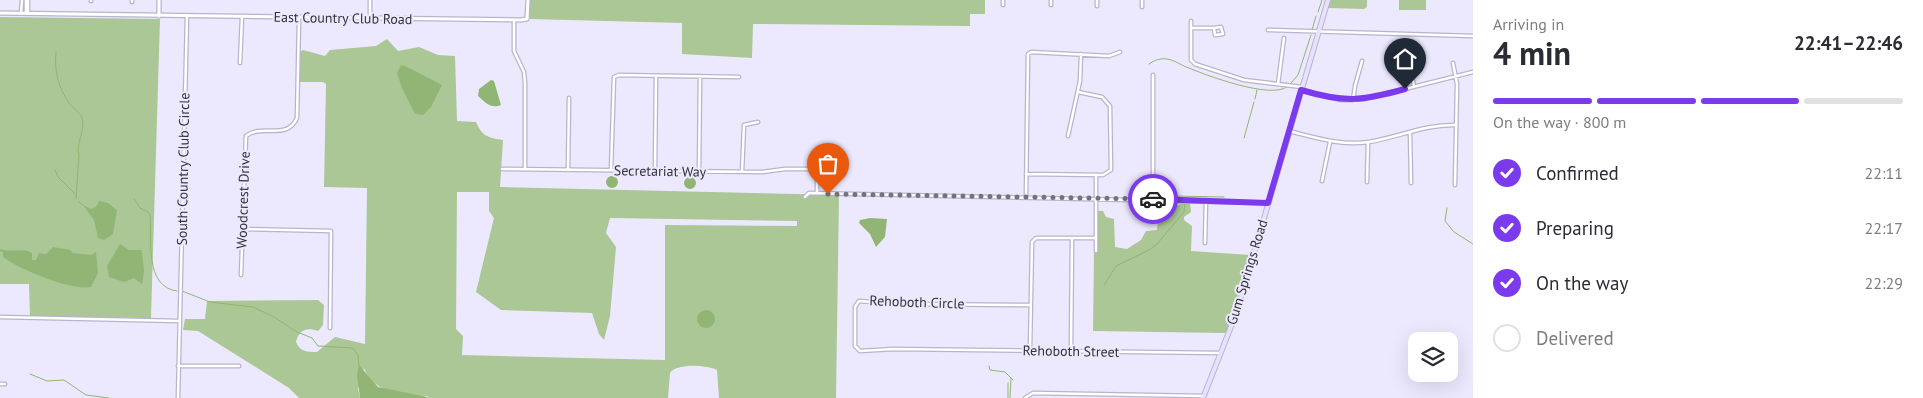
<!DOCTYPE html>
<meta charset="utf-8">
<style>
:root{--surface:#fff;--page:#f2f2f3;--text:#2b2b33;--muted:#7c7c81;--line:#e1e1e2;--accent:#7c3aed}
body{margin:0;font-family:"PT Sans",sans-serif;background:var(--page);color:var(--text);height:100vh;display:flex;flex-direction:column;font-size:19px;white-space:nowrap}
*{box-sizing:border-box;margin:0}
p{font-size:16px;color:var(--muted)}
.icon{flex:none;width:28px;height:28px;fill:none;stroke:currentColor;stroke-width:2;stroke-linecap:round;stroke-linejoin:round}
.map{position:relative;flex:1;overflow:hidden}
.sheet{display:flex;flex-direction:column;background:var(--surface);width:450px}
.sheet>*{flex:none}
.buttons{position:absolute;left:1408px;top:332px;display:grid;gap:10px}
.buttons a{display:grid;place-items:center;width:50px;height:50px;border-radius:10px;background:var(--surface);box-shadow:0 5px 20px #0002;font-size:25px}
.pin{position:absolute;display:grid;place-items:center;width:42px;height:42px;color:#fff;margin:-51px -21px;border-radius:50% 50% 50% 0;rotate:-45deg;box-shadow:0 0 5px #0007}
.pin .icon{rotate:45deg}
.courier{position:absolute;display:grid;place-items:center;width:50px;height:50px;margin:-25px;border:4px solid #7c3aed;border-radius:50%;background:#fff;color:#222;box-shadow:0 1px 6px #0007}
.overview em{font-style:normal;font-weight:700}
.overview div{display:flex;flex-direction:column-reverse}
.overview{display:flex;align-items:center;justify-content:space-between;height:85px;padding:0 20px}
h1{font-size:32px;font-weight:700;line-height:38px}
.bar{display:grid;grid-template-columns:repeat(4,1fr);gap:8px 5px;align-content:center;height:60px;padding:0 20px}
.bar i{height:6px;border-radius:4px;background:var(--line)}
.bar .current{background:var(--accent)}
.bar p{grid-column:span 4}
ol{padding:0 20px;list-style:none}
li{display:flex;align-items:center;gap:15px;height:55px}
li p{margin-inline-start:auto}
li .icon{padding:5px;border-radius:50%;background:var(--accent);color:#fff;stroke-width:4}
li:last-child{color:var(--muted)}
li i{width:28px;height:28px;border:2px solid var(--line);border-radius:50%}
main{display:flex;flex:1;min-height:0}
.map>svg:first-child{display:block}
.green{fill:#aac795;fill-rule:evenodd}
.water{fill:#91b574}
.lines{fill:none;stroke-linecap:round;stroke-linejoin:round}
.stream{stroke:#91b574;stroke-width:1}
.minor-casing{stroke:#b8b4cd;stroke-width:5}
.tertiary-casing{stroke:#b8b4cd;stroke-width:5.5}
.secondary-casing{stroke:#b8b4cd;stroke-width:6}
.minor{stroke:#fff;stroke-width:2.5}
.tertiary{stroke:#fff;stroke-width:3}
.secondary{stroke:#e7e1ff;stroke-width:4}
.done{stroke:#747280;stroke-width:5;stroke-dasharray:0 9}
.route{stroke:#7c3aed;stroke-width:6}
.labels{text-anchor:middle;stroke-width:4;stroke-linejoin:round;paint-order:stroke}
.street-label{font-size:14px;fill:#33323c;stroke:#ece9fe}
</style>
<main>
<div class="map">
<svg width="1473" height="398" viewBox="0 0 1473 398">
<rect width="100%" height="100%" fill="#ece9fe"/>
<path class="green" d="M530,0H985V14H970V26L753,24L752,58L682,54V23L530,19Z
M1330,0H1367V7L1364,9L1328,8Z
M1399,0H1426V10H1399Z
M0,17L160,19L151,318L30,317L29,284H0Z
M387,39L398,51L419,47L438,55L455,56L457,121L476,122C482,136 488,138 503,140L500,187L839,195L836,398H719L717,370C706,365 677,363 670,373L668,398H431L426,396L422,398C399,393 374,393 364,368L358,389L360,398H299L289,388L198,331L183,330L185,319H205L207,301L318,300L324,305L323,325L318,331C307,327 299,329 296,342C300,352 307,352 317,352L335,337L365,344L367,188L324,187L326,84L323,82H300V52L303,50L325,56L330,50L376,46ZM457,192H489V211L494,218L476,292L501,310L592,313L599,334L604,340L610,316L616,247L606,233L610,218L797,221V226L665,225V360L462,355L463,336L456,329Z
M1160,201L1171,209L1184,202L1190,203L1191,212L1184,217V220L1192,226L1191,251L1250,255L1226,333L1093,331L1094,253H1097L1098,211H1103L1106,217L1114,219L1115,247L1127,249L1141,240L1146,231L1157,230Z"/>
<path class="water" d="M401,65C407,66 434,81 442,85L431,107L423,115L415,114L402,88L397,73Z
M491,80L494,81L501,105C491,109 486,103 478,96L479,89Z
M606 182a6 6 0 1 1 12 0a6 6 0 1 1-12 0Z
M684 183a6 6 0 1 1 12 0a6 6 0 1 1-12 0Z
M99,201L108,203L117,210L113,234L104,240L98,238L94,220L83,205L91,209L96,207Z
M870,218L887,219L885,237L876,247L870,234L859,223L860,220Z
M120,244L129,250H141L142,252L144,271L142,284L134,278L124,282L109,277L107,266Z
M53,247L70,250L73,253L91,255L96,252L98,273L91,287C71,291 19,269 3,257V252L0,251V249C10,253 23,247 32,253V260H36L39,253L46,254Z
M697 319a9 9 0 1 1 18 0a9 9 0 1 1-18 0Z
M359,365L378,387L431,398H360L357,375Z"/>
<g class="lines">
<path class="stream" d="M1318,12L1322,0
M1312,30L1316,16
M56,52C54,70 58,87 69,103C73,109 79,111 82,118C86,131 75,145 79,155L76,199
M1149,64C1155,60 1160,58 1167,59C1175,60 1182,66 1189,68C1208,76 1270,99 1287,87
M1291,83L1298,75L1311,35
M1255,99L1257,90
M1244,138L1254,102
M55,170L58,177L75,194
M1173,196L1224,197
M134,199L140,208L148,212L150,215C152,239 144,287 177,291
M79,202L83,205
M1447,208L1445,221L1454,232L1473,244
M1104,285L1116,266L1149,250L1157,244L1184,212L1185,202
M182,291L210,302L253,307L274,317L297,332L312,338L318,346L353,348L358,355L359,366
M989,366L990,370L1005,372L1013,380
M30,374L47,381L64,380L86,395L109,398
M1008,398V383
M1010,398L1011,378"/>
<defs>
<path id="minor" d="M91,1V0
M132,2V0
M1003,5V0
M1051,5V0
M1097,6V0
M1142,7V0
M21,13L22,0
M26,13V0
M28,13V0
M370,19V0
M514,20V51L524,72L525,83V169
M1191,21V60L1195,64L1244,80L1302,87
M1191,28H1214L1215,35L1223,34L1221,27L1214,28
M1268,30L1473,36
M1410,62L1414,87
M240,63L242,17
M1453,63L1457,84L1455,185
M1278,84L1284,38
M1301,90L1341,100L1365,99L1473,72
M1353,100L1355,86L1362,61
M1289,131C1317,138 1341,146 1369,142C1399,137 1426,124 1456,125
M1410,132L1411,183
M1068,136L1080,81L1081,54
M502,169L762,172L785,169H817
M568,170L569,98
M611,170L614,77L619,75L739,77
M655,171L656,76
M699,172L700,76
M742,172L744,125L758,122
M1026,174L1103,175L1111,170L1110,106L1102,97L1078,92
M1096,175V251
M1322,181L1330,142
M1367,182L1368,142
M817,193V150
M1026,196L1028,54L1031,52L1109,56L1120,52
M805,197L809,193L1268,203
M1153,199V75
M243,229L331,231L330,328
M1205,243L1206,200
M241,275L246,136C262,123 287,141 297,118L299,18
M1030,305L898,304L859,301L855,307V346L860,351L893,349L1220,353
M0,317L179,321
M1030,350L1032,242L1036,238H1096
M1071,351L1072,238
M178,366H239
M0,384H5
M178,398L187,16
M1025,398L1033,393L1204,396"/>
<path id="tertiary" d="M0,13L520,20L527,19L528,0
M159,16V0"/>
<path id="secondary" d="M1203,398L1236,314L1328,0"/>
</defs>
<use href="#minor" class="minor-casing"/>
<use href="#tertiary" class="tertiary-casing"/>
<use href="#secondary" class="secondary-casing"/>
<use href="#minor" class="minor"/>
<use href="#tertiary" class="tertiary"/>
<use href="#secondary" class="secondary"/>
</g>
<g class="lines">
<path class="done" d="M828,194L1153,199"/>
<path class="route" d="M1153,199L1268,203L1301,90C1345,103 1362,101 1405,89"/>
</g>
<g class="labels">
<g class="street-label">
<text transform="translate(343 18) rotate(1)" y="5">East Country Club Road</text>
<text transform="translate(183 169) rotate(-89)" y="5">South Country Club Circle</text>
<text transform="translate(660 171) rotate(1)" y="5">Secretariat Way</text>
<text transform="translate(243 200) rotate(-88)" y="5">Woodcrest Drive</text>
<text transform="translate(1247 272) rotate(-73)" y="5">Gum Springs Road</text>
<text transform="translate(917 302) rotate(2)" y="5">Rehoboth Circle</text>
<text transform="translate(1071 351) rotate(1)" y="5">Rehoboth Street</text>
</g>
</g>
</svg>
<div class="buttons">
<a><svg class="icon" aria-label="layers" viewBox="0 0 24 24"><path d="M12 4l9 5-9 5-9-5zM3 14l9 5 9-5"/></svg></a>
</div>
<div class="pin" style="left:828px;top:194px;background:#ea580c"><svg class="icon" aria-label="bag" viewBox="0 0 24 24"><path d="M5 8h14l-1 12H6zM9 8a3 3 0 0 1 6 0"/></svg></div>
<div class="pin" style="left:1405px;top:89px;background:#1f2937"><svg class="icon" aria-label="home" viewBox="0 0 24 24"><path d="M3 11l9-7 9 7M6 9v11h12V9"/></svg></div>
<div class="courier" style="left:1153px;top:199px"><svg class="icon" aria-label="car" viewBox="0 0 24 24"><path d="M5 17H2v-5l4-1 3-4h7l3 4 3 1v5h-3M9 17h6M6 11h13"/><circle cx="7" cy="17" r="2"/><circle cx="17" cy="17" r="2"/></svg></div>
</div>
<section class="sheet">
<div class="overview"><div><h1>4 min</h1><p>Arriving in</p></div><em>22:41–22:46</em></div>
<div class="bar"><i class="current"></i><i class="current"></i><i class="current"></i><i></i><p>On the way · 800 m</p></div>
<ol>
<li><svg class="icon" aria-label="check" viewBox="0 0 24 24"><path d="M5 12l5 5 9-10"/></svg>Confirmed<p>22:11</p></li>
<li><svg class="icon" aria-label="check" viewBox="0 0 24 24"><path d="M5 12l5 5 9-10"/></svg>Preparing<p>22:17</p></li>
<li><svg class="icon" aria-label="check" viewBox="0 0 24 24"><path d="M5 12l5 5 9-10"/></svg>On the way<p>22:29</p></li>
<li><i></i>Delivered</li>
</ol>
</section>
</main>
